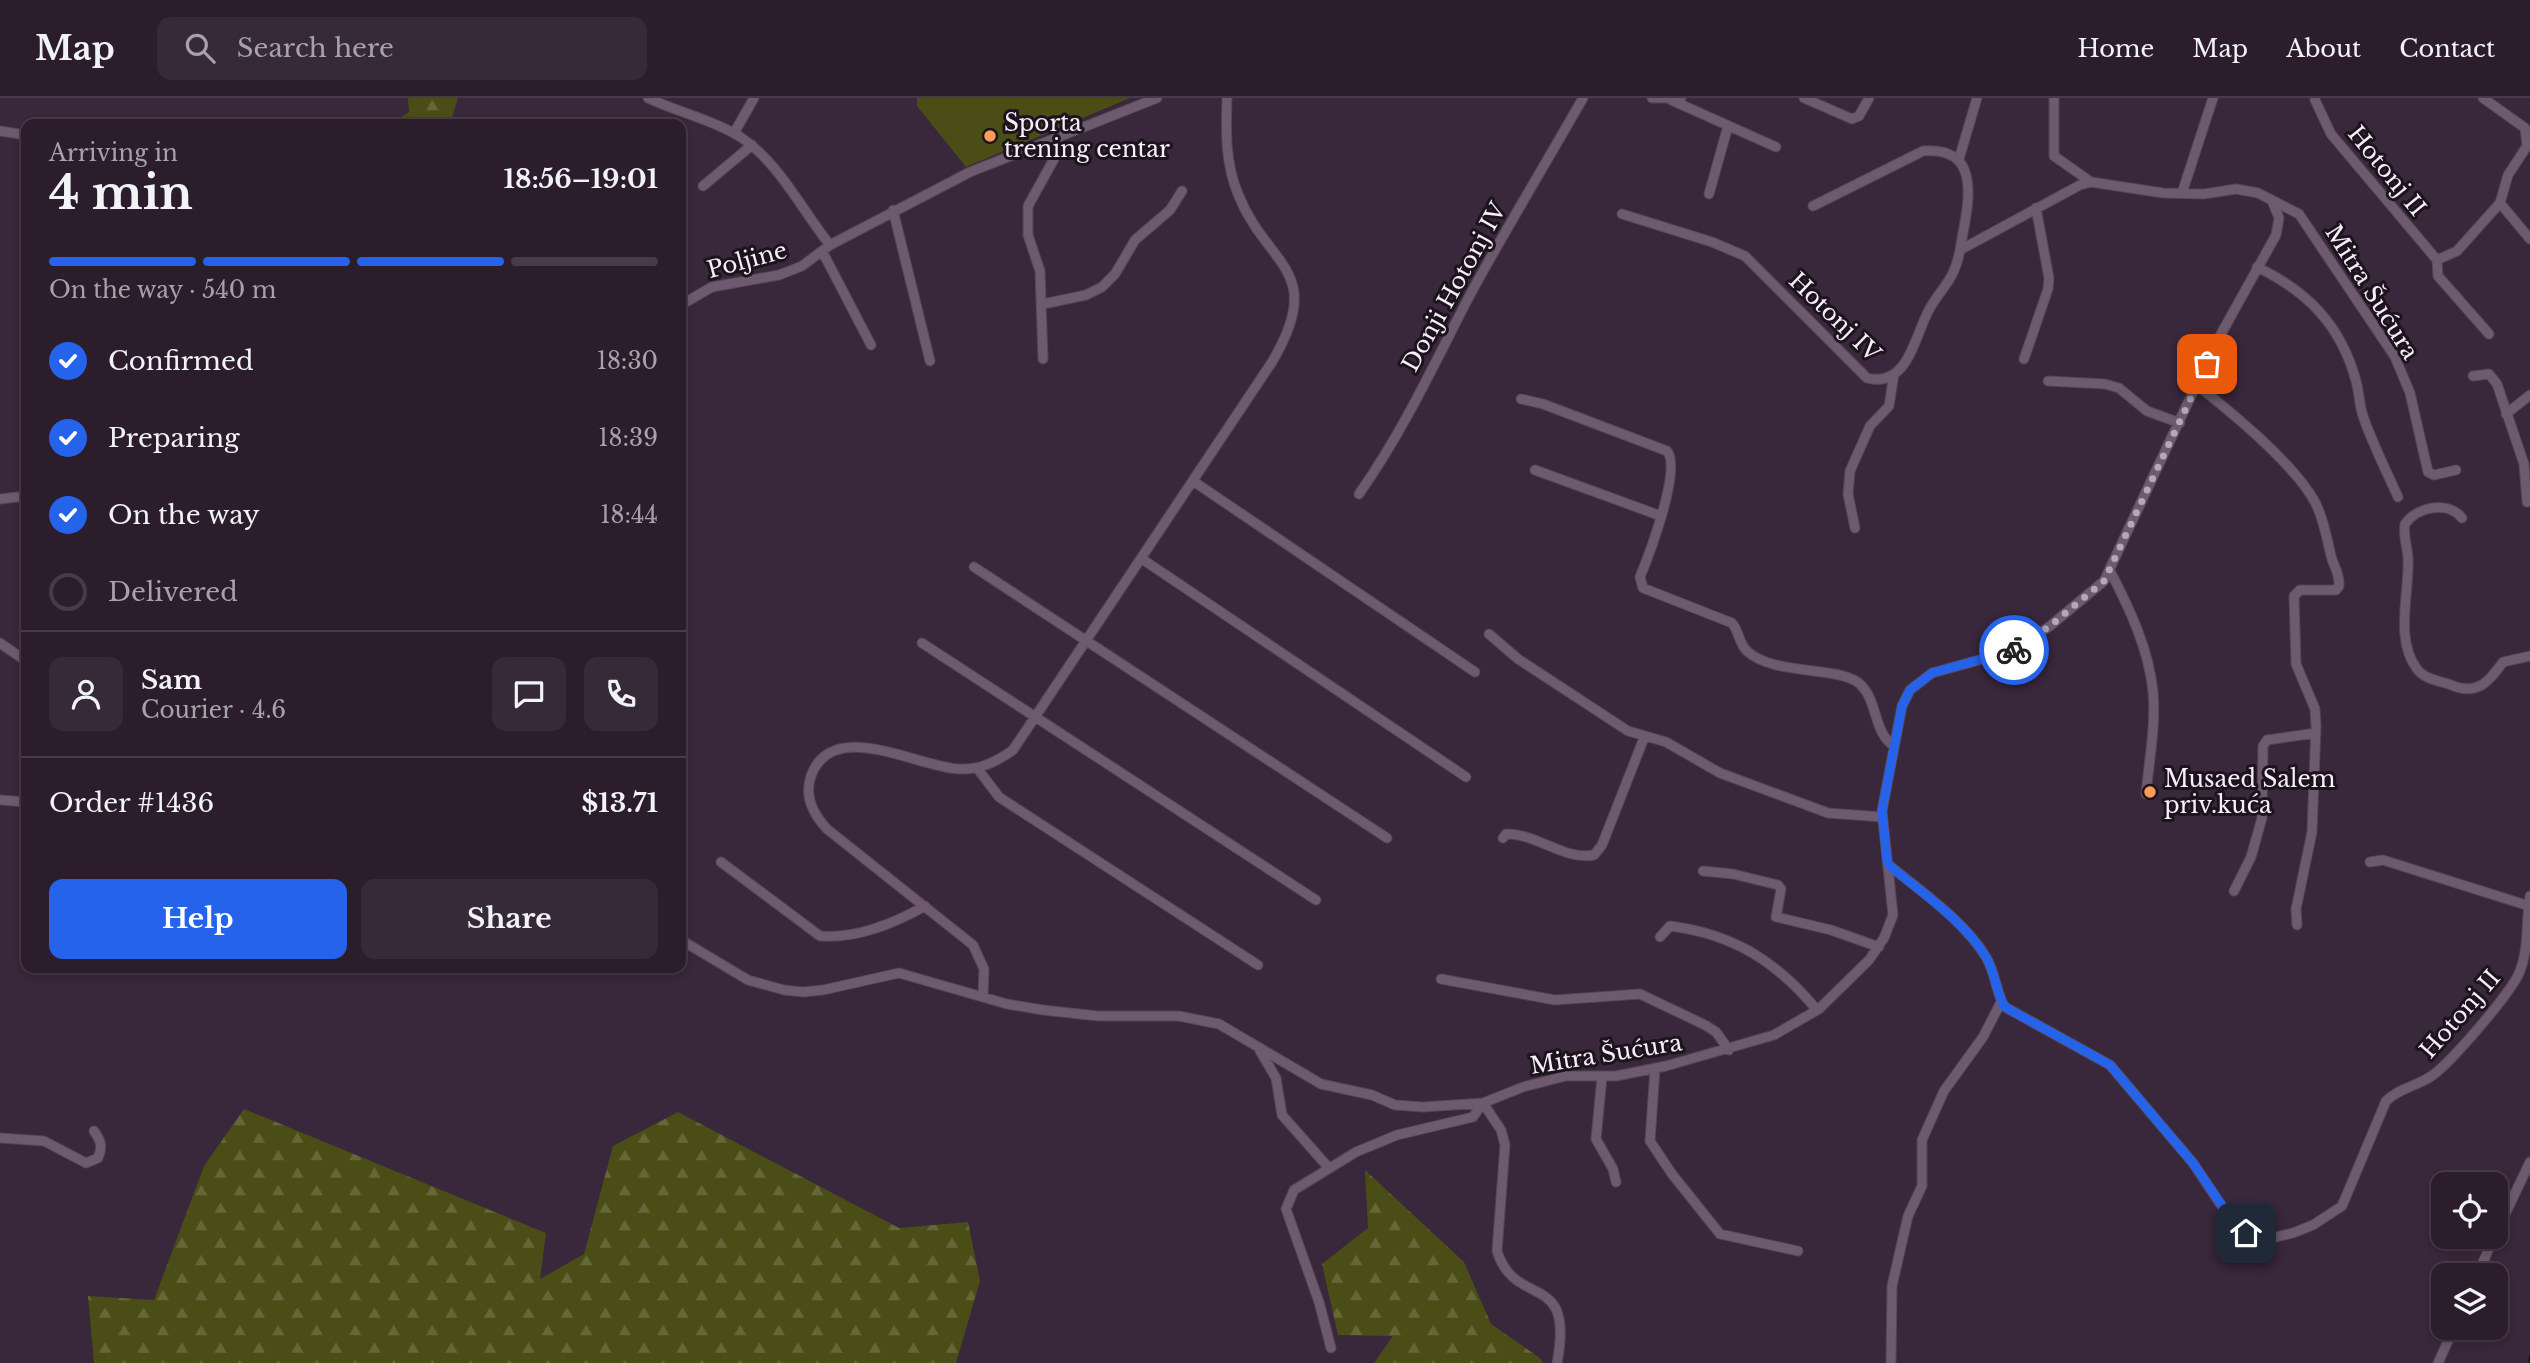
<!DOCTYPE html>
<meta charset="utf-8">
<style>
:root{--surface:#2b1d2c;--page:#372a38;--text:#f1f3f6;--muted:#a6a2a9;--line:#473b48;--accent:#2563eb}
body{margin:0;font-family:"Libre Baskerville",serif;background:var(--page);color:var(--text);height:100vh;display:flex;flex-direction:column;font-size:26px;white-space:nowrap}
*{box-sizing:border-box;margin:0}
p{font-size:23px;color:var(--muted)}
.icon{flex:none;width:38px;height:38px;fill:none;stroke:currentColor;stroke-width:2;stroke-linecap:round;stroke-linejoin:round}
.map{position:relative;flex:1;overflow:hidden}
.panel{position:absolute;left:21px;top:21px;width:665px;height:854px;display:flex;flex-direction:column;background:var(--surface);border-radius:14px;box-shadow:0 4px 10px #0003,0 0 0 2px var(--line)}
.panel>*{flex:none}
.tools{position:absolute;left:2431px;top:1074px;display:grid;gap:14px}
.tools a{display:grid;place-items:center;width:77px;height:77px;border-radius:14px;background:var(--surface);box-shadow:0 4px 10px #0003,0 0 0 2px var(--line);font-size:35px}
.pin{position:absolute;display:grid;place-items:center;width:60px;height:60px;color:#fff;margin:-30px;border-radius:14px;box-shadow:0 4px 10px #0006}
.courier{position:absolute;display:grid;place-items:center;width:70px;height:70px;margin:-35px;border:5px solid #2563eb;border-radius:50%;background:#fff;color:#222;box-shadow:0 2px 9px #0007}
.head em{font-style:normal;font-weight:700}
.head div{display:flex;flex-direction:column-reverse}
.head{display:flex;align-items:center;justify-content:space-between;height:119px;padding:0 28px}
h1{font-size:46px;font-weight:700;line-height:52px}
.bar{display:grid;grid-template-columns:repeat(4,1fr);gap:10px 7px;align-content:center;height:84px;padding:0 28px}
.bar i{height:9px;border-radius:5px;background:var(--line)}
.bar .active{background:var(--accent)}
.bar p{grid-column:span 4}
.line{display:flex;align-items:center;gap:18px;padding:0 28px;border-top:2px solid var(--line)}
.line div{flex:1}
.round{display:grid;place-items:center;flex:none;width:74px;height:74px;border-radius:14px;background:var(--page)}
ol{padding:0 28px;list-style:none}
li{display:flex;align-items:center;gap:21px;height:77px}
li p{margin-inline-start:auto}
li .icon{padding:7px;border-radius:50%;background:var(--accent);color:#fff;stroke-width:4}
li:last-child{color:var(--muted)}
li i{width:38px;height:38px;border:4px solid var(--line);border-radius:50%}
.cta{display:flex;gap:14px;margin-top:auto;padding:14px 28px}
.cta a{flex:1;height:80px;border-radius:14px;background:var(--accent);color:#fff;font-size:28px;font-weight:700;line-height:80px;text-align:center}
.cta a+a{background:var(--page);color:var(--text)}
header{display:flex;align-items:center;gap:42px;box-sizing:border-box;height:98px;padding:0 35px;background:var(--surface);border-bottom:2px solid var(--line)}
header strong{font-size:33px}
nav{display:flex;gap:38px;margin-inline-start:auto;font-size:24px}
.search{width:490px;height:63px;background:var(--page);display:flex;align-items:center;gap:18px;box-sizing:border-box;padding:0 24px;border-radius:14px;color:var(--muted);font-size:26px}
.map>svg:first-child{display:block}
.forest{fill:url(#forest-firs)}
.pitch{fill:#4b4d16}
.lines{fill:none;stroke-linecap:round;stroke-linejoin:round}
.stream{stroke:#07141d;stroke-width:2.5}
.minor-casing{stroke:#544556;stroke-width:11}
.minor{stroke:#6d5a6f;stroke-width:9}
.done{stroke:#b5a8b6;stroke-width:7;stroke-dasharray:0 12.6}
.route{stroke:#2563eb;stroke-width:9}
.poi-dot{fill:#fd9c56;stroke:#1c141c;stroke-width:2.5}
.labels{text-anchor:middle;stroke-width:6;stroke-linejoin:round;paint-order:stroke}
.poi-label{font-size:23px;fill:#f8edf9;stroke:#1c141c;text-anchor:start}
.street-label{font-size:23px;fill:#f8edf9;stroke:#1c141c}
</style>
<header>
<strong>Map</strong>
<div class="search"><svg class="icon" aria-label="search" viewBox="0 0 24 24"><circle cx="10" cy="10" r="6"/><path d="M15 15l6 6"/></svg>Search here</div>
<nav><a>Home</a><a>Map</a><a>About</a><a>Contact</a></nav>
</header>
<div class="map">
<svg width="2530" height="1265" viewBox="0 0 2530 1265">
<defs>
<pattern id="forest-firs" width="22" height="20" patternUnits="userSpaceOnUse" patternTransform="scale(1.75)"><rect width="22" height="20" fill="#4b4d16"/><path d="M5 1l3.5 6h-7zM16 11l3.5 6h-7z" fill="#666739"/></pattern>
</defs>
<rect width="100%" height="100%" fill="#39273b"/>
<path class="forest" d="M408,0H458L450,26H391L409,14Z
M244,1011L546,1135L540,1181L584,1156L613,1048L678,1014L899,1130L968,1124L980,1183L956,1265H94L88,1198L154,1202L204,1068Z
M1365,1072L1464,1164L1491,1226L1540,1260L1543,1265H1374L1393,1238L1338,1237L1322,1166L1368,1130Z"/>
<path class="pitch" d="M917,0H1130L966,69L917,8Z"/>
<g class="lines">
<path class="stream" d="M2530,1265V1259"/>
<defs>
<path id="minor" d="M648,0C677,14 711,21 739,38C779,64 801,111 830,147
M1652,0H1681
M1804,0L1852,21L1859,18L1869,0
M2054,0V58L2091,84
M1671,2L1776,49
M2315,2L2331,36L2437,162L2438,178L2489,236
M0,33L26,37
M734,35L754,0
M1959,61L1977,0
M703,88L752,47
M2182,95L2213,0
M1709,96L1728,28
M2500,105L2530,141
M1813,108L1923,53C1987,48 1966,113 1960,152
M893,112L930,263
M1622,116L1712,144L1745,158L1867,280C1909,291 1915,235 1930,210C1944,186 1954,183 1960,152L2080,87L2091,84L2163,95L2204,96L2236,91L2258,95L2299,116L2395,259L2410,295L2428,374L2434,377L2456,372
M822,153L871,247
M2437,162L2457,153L2500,105L2508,77L2527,48L2525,30L2483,0
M2257,169C2307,193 2341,227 2356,283C2359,293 2359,304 2362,315C2371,343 2386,372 2398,399
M1043,206L1086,197L1102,189L1115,176L1135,142L1170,112L1182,93
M681,207L712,189L779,177L802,168L830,147L970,74L1157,0
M1043,261L1040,173L1028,137V108L1054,61L1058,42
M2024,261L2048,191L2049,180L2036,110
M2473,278L2489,276L2497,286L2524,366L2527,404
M2048,283L2105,286L2119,290L2147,313L2180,325
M2197,287C2232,315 2296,367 2316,406C2324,423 2327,440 2331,458C2334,469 2340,476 2339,488L2336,492H2300L2294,498L2296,566L2315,611L2316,628L2312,734L2296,811L2297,827
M1521,301L1543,306L1667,353C1682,371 1649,457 1640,479L1643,490L1732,525C1739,533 1739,546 1747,553C1775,579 1842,567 1861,587C1878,604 1873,634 1894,648
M2506,316L2530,297
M1535,372L1661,418
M1193,383L1475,574
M1359,396C1404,332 1435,264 1471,195C1507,129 1546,65 1583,0
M0,401L26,398
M2462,420C2448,402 2417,409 2405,426C2403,437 2407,448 2408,459C2410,493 2394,541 2417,571C2424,581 2440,583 2451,587C2477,598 2489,584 2503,564L2530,558
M1855,430L1848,396L1850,373L1870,328L1889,308L1894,276
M1142,461L1466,679
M974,469L1387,740
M2110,473C2130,511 2149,552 2153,594C2156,627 2149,663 2146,696
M1489,536L1518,561L1628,633L1666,644L1720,675L1828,715L1882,719
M0,545L26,563
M922,545L1316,802
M977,670L999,699L1258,867
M0,702L26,704
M1503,740L1506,736C1536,735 1565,763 1594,757L1602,747L1644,640
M721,764L820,838C856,841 893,826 925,808
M2370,764L2383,762L2529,808
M1890,768C1922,794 1964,823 1986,859C1996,875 1997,900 2005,909L2110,967L2193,1065L2233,1125L2254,1139L2268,1141L2293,1135L2313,1127L2342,1108L2386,1003C2399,990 2418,988 2433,977C2452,963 2512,894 2520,873C2529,850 2526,823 2530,798
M1703,773L1733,776L1778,787L1781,791L1776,819L1831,832L1879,849
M2234,793L2251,759L2262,720L2263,648L2267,642L2316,635
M1660,839L1670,828C1734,836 1777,864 1817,912
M681,842L748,882L784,892L803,894L823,892L899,875L1007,906L1043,912L1098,918H1179L1219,926L1321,986L1372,997L1395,1007L1423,1009L1483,1005
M1441,881L1555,902L1640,896L1705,927L1716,934L1729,952
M983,899L984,871L973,847L827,731C813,716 804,698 811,678C832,619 917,669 959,671C980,672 996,664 1013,652L1272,264C1327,171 1267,169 1238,96C1225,64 1226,34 1227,0
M1260,953L1276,980L1282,1017L1328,1069
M1655,971L1650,1043L1672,1076L1720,1136L1798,1153
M1602,979L1596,1041L1613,1071L1616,1084
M1483,1005L1501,1032L1505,1047L1497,1153C1516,1213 1575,1170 1557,1265
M0,1040L44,1043L86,1065L98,1060C103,1049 101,1043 94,1033
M2496,1135L2530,1064
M2477,1178L2494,1139
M1331,1250L1319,1204L1286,1111L1294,1092L1356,1054L1397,1037L1473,1019L1483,1005L1523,989L1566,978H1616L1666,968L1774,937L1819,911L1869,862L1884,840L1893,817L1882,713L1902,608L1910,592L1932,575L2012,553L2050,528L2104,483L2216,245L2276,137L2279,120L2273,105
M1891,1265L1892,1188L1908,1118L1922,1088V1042L1944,993L1983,939L2001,904
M2438,1265L2454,1230"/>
</defs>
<use href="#minor" class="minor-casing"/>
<use href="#minor" class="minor"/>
</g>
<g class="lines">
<path class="done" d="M2014,552L2050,528L2104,483L2207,266"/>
<path class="route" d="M2014,552L1932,575L1910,592L1902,608L1882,713L1887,763L1890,768C1922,795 1964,823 1986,859C1995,874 1998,901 2005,909L2110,967L2193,1065L2234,1125L2246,1135"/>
</g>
<g class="poi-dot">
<circle cx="990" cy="38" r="7"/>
<circle cx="2150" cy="694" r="7"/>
</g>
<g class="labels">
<g class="poi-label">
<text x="1004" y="33">Sporta<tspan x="1004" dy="26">trening centar</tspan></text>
<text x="2164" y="689">Musaed Salem<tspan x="2164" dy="26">priv.kuća</tspan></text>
</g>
<g class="street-label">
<text transform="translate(2387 73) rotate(51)" y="8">Hotonj II</text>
<text transform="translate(747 162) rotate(-15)" y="8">Poljine</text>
<text transform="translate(1454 189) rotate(-61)" y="8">Donji Hotonj IV</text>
<text transform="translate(2372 194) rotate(58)" y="8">Mitra Šućura</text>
<text transform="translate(1835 219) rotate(44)" y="8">Hotonj IV</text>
<text transform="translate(2460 916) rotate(-49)" y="8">Hotonj II</text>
<text transform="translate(1606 956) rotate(-9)" y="8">Mitra Šućura</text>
</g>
</g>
</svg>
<div class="tools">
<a><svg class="icon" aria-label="locate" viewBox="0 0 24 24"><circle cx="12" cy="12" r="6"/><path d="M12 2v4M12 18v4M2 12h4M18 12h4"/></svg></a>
<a><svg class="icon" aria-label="layers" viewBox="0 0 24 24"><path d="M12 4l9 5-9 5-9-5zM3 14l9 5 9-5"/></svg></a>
</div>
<div class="pin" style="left:2207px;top:266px;background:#ea580c"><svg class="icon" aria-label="bag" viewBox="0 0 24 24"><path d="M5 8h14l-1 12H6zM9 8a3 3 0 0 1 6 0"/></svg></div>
<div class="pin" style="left:2246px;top:1135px;background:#1f2937"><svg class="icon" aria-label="home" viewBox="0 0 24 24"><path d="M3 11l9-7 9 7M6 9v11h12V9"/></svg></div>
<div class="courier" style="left:2014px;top:552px"><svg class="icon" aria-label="bike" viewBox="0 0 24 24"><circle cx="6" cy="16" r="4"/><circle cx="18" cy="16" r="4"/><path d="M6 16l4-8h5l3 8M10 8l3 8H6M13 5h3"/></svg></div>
<section class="panel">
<div class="head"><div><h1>4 min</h1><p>Arriving in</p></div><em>18:56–19:01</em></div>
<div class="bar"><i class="active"></i><i class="active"></i><i class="active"></i><i></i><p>On the way · 540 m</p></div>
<ol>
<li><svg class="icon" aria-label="check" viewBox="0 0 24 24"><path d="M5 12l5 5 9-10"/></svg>Confirmed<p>18:30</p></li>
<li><svg class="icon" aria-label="check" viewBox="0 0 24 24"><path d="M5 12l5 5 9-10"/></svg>Preparing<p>18:39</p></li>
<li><svg class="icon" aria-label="check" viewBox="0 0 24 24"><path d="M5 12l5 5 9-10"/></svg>On the way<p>18:44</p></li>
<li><i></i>Delivered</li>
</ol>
<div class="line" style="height:126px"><a class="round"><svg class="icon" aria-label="person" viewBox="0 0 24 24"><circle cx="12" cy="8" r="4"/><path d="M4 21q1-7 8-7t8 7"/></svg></a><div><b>Sam</b><p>Courier · 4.6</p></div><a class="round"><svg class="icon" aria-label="chat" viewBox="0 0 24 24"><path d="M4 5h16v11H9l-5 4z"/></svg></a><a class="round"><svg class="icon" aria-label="phone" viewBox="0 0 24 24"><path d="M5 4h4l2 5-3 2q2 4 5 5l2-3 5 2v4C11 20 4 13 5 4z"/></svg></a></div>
<div class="line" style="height:91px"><div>Order #1436</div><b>$13.71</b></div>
<div class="cta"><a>Help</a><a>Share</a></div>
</section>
</div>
